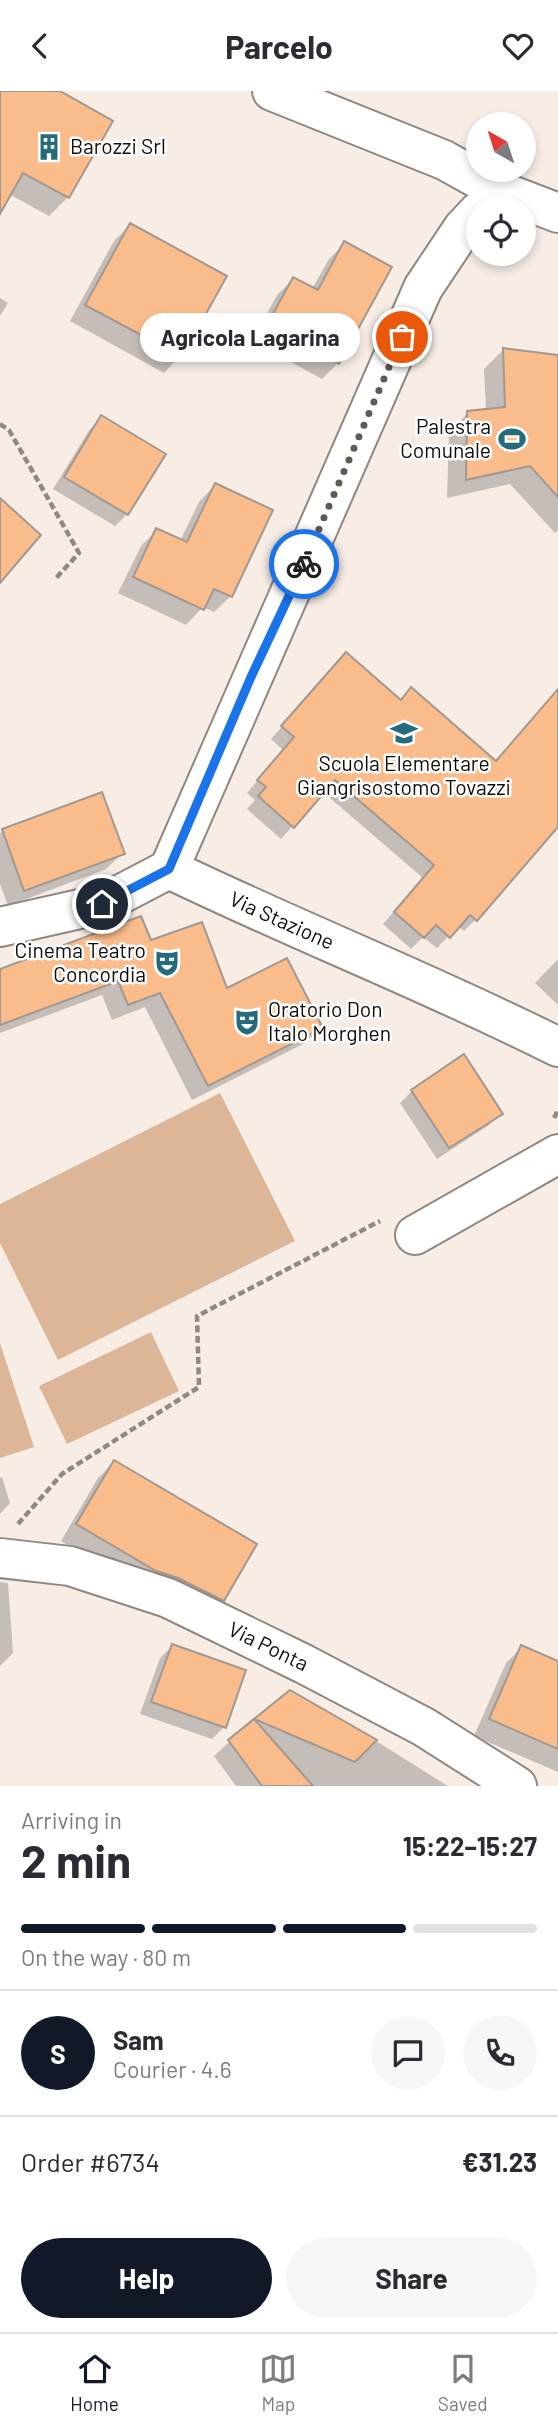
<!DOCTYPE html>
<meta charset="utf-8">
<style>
:root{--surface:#fff;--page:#f7f7f7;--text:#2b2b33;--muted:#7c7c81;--line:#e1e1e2;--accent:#111827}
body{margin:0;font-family:Barlow,sans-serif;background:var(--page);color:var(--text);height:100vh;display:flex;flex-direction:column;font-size:26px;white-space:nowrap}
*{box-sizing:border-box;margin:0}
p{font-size:23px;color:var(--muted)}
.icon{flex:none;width:38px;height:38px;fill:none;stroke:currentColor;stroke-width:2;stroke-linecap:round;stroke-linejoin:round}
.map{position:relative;height:1695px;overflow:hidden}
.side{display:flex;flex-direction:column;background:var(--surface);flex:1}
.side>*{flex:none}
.needle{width:46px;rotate:321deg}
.tools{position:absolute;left:466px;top:21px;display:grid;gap:14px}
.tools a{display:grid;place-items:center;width:70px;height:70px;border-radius:50%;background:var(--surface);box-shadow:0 4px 10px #0003;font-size:35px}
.pin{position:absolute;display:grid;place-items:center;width:60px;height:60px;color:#fff;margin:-30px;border:4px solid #fff;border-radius:50%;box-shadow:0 2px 7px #0007}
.courier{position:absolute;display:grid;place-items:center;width:70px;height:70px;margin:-35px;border:5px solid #1a73e8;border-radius:50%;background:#fff;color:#222;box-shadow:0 2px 9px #0007}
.bubble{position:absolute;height:49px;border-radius:24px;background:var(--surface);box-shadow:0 4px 10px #0003;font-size:23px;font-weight:700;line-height:49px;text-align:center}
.headline em{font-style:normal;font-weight:700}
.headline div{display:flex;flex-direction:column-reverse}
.headline{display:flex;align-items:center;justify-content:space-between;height:119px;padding:0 21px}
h1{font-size:46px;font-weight:700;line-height:52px}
.bar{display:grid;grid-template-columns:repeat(4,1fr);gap:10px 7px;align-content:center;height:84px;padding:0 21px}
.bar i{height:9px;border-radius:5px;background:var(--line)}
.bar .on{background:var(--accent)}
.bar p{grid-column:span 4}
.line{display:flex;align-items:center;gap:18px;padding:0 21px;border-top:2px solid var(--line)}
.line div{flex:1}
.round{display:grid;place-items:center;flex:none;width:74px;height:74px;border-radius:37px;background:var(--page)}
.action{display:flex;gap:14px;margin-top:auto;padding:14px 21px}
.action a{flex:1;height:80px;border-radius:42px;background:var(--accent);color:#fff;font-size:28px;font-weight:700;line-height:80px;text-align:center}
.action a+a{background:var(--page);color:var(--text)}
header{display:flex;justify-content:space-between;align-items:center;height:91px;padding:0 21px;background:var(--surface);font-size:32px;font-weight:700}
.tab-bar{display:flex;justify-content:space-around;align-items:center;height:98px;border-top:2px solid var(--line);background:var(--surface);font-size:19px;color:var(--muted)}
.tab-bar a{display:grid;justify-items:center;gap:4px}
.tab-bar .on{color:var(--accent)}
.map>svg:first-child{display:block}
.green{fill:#ddb698}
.shadow{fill:#0003}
.building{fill:#fabc8a;stroke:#a19891;stroke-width:2}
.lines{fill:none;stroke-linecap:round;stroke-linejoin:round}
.minor-casing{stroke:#908780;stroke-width:42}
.path{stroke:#908983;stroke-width:4.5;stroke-dasharray:7 3.5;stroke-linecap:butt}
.minor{stroke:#fff;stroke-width:38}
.done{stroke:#605a55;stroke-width:7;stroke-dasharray:0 12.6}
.route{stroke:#1a73e8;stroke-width:9}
.labels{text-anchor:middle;stroke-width:5;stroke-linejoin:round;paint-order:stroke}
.poi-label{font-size:21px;fill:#0e0b08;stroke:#fff;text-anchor:start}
.street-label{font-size:21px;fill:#0e0b08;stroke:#fff}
</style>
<header><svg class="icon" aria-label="back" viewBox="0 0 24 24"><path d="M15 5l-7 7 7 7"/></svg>Parcelo<svg class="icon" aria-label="heart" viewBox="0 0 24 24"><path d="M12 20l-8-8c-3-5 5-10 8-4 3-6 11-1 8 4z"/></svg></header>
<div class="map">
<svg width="558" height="1695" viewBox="0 0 558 1695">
<rect width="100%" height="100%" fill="#f7ede5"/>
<path class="green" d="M220,1002L295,1150L58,1269L0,1152V1113Z
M151,1241L179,1300L67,1353L39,1295Z
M0,1252L34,1356L0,1367Z"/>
<path class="shadow" d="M0,0H56L68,106L49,125L9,103L0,120Z
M130,134L224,186L180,265L164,282L70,230L114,150Z
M345,152L338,272L322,288L252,250L277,204L293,188L312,198L329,168Z
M0,207L8,212L0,225Z
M503,259L558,265V439L555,442L510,393L447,407L449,341L468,322L486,320L484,278Z
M101,326L127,423L115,435L53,398L90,338Z
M215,394L231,505L214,521L203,516L186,534L118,502L141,455L157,439L180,450L199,411Z
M346,563L400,610L411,599L495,671L558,600V734L476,828L464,840L458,835L437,857L423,846L411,858L383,833L423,787L323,701L281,748L247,718L255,709L247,702L283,659L271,648Z
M101,704L123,762L106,778L8,815L0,793V742Z
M150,852L226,899L321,937L305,952L192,1009L145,916L112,929L102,904L0,942V879Z
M558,868V914L535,892Z
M412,1000L500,1023L489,1034L437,1068L400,1012Z
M114,1371L222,1509L206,1525L140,1496L61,1450L98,1387Z
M2,1386L10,1412L0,1423V1387Z
M0,1491L8,1492L13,1562L0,1575Z
M172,1555L224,1636L212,1648L140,1623L160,1567Z
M522,1556L558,1572V1681L474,1645L506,1572Z
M290,1601L376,1650L448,1695H236L214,1665L230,1650Z"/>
<path class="building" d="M0,0H60L113,30L69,107L23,82L0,123Z
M130,132L227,185L182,266L85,214Z
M344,150L392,176L339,273L267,234L293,186L318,199Z
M503,257L558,264V406L530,375L466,389L467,320L505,316Z
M101,324L166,363L128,424L64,386Z
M215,392L273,419L232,506L214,498L204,519L133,486L156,437L187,451Z
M0,407L41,444L0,492Z
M346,561L401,609L411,596L496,670L558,598V736L477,830L470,824L450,847L436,834L424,847L394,821L434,774L335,689L294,737L258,705L266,696L257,689L294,646L281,635Z
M102,701L125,763L24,800L2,738Z
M141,825L151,849L202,831L227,897L287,867L323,937L208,995L160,902L128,914L118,890L0,934V878Z
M464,963L503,1023L449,1057L411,999Z
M114,1369L257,1453L224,1510L178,1487L156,1480L76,1433Z
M172,1553L246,1579L226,1637L151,1611Z
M521,1554L558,1570V1658L489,1628Z
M290,1599L377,1649L355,1671L254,1628Z
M254,1628L313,1695H262L228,1649Z"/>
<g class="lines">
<defs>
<g id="minor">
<path d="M272,0L444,69L498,99L558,122"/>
<path d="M169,778L423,197L463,137L478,121"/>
<path id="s1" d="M169,778C297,840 431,892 558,956"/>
<path d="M0,836L102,813L169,778"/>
<path d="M415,1144L558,1063"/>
<path id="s2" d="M0,1467L70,1475L168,1507L304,1573L424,1636L517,1695"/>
</g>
</defs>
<use href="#minor" class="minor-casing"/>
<path class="path" d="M0,333L9,339L79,462L56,487
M554,1027L558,1019
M18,1433L62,1383L199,1296L197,1225L380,1130"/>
<use href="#minor" class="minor"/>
</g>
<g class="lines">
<path class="done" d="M304,473L402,246"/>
<path class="route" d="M102,813L169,778L251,586L304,473"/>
</g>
<defs>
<symbol id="building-bare" viewBox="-9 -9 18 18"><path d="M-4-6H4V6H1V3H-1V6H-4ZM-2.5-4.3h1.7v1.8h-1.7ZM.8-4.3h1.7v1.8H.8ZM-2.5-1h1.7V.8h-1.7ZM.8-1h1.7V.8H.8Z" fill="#266b7b" stroke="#fff" stroke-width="2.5" paint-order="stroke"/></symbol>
<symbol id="stadium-bare" viewBox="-9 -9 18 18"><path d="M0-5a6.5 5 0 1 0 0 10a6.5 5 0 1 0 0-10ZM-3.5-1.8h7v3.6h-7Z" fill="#266b7b" stroke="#fff" stroke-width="2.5" paint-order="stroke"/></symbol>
<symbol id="school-bare" viewBox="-9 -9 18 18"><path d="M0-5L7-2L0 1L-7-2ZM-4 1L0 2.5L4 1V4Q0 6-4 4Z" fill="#266b7b" stroke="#fff" stroke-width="2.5" paint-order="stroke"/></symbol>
<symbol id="theatre-bare" viewBox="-9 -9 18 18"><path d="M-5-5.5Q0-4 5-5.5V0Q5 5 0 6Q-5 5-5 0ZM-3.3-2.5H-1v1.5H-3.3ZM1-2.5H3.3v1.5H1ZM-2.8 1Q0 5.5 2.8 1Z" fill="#266b7b" stroke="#fff" stroke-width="2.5" paint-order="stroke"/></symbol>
</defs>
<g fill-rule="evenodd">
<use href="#building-bare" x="30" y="37" width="38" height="38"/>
<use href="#stadium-bare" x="493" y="329" width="38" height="38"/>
<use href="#school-bare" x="385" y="623" width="38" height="38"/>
<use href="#theatre-bare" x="148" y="853" width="38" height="38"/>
<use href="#theatre-bare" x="228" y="912" width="38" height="38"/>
</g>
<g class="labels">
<g class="poi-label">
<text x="70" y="63">Barozzi Srl</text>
<text x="491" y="343" text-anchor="end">Palestra<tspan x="491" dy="24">Comunale</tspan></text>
<text x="404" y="680" text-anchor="middle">Scuola Elementare<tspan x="404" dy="24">Giangrisostomo Tovazzi</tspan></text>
<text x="146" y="867" text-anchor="end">Cinema Teatro<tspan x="146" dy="24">Concordia</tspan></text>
<text x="268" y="926">Oratorio Don<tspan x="268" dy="24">Italo Morghen</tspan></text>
</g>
<g class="street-label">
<text dy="7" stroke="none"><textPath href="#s1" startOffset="124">Via Stazione</textPath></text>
<text dy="7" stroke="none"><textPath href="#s2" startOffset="285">Via Ponta</textPath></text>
</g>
</g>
</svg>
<div class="tools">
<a><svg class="needle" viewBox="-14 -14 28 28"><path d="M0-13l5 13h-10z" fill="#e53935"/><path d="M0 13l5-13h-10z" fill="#7c7c81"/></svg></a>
<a><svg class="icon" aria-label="locate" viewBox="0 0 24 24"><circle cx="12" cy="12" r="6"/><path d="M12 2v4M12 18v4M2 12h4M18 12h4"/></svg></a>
</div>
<div class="pin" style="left:402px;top:246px;background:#ea580c"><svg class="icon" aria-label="bag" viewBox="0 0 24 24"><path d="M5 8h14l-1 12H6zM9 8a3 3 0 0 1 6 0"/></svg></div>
<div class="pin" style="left:102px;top:813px;background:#1f2937"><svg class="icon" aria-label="home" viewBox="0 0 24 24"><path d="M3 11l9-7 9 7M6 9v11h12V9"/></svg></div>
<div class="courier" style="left:304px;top:473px"><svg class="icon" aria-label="bike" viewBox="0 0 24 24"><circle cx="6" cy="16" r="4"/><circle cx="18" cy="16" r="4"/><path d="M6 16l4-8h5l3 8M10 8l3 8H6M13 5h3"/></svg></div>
<div class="bubble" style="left:140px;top:222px;width:220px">Agricola Lagarina</div>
</div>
<section class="side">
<div class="headline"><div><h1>2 min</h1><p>Arriving in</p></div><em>15:22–15:27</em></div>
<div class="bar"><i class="on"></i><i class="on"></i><i class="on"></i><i></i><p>On the way · 80 m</p></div>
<div class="line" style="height:126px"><b class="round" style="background:var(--accent);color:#fff">S</b><div><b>Sam</b><p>Courier · 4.6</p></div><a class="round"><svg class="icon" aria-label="chat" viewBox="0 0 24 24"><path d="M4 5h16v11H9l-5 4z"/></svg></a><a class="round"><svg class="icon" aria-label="phone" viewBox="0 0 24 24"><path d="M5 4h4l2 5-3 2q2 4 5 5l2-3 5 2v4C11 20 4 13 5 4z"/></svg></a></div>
<div class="line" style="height:91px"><div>Order #6734</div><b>€31.23</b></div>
<div class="action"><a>Help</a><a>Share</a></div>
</section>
<nav class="tab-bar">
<a class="on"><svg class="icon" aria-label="home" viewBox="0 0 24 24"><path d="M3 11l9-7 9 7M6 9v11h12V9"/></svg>Home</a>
<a><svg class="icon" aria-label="map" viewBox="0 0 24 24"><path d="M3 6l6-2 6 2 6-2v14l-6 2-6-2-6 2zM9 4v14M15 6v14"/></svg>Map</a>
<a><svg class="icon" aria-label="saved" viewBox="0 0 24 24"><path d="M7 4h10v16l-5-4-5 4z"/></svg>Saved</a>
</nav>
